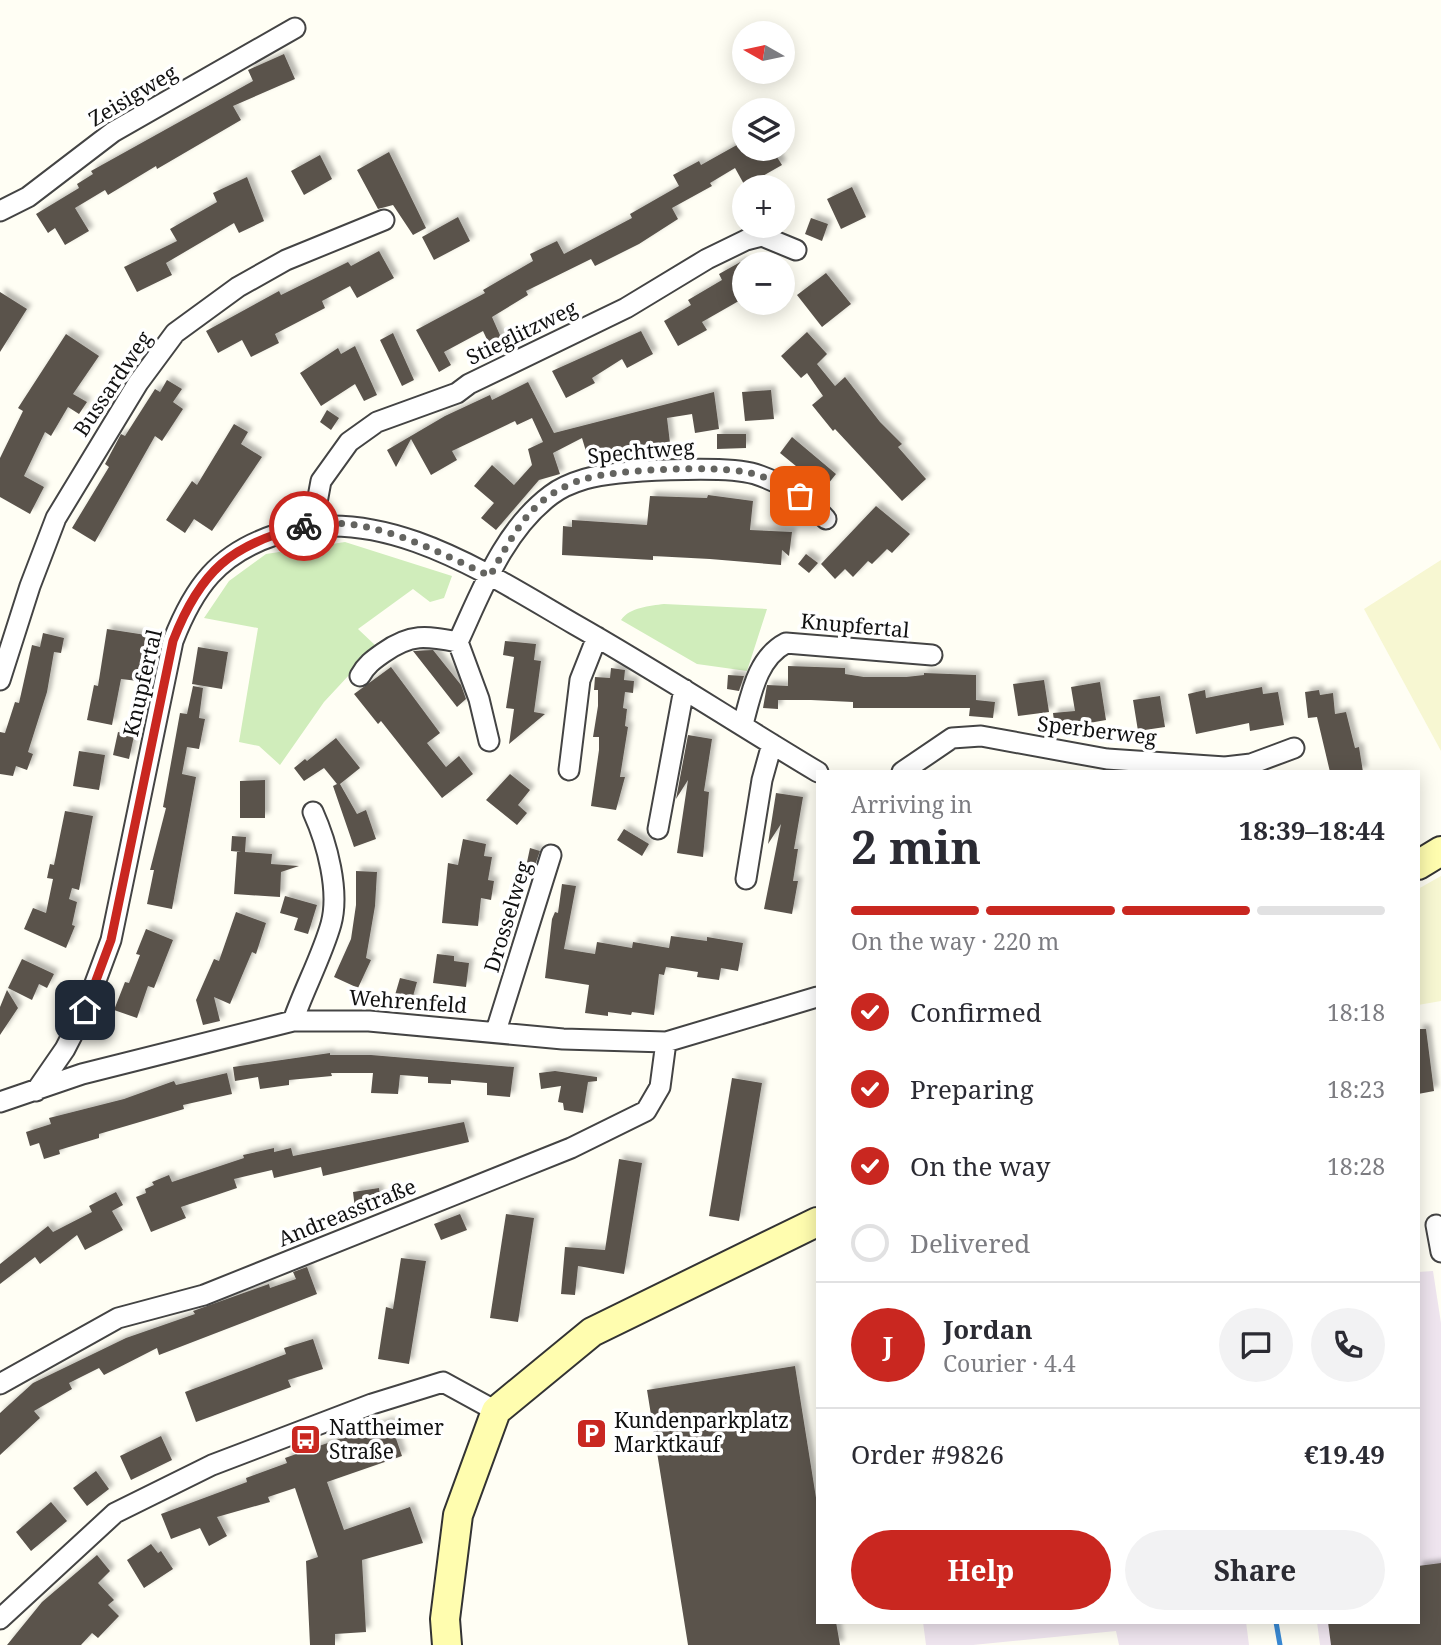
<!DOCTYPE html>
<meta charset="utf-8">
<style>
:root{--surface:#fff;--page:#f2f2f3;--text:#2b2b33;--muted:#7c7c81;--line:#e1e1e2;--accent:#c92720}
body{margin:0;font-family:"Noto Serif",serif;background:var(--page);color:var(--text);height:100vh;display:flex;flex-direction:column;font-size:26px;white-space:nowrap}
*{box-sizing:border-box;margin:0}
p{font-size:23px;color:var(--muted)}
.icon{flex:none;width:38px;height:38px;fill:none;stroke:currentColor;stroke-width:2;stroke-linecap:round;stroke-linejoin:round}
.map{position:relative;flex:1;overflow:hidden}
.details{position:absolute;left:816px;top:770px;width:604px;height:854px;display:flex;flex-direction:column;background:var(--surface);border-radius:0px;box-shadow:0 4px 18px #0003}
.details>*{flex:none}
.needle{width:46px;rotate:279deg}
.fabs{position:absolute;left:732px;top:21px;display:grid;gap:14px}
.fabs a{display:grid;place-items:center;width:63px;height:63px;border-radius:50%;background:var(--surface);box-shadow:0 4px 18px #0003;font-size:35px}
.pin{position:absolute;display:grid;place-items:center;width:60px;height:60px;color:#fff;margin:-30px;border-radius:14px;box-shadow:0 4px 10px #0006}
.courier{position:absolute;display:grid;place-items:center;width:70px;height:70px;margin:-35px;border:5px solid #c92720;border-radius:50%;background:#fff;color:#222;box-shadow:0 2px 9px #0007}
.head em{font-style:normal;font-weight:700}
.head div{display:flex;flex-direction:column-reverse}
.head{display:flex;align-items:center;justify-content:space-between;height:119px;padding:0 35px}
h1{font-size:46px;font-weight:700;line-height:52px}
.bar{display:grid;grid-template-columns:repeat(4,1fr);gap:10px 7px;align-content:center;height:84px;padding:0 35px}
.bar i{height:9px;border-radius:5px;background:var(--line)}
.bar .current{background:var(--accent)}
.bar p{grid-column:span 4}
.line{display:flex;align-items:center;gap:18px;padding:0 35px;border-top:2px solid var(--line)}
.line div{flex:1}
.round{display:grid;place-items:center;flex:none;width:74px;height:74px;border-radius:37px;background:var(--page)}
ol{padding:0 35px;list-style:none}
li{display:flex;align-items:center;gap:21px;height:77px}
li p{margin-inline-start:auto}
li .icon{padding:7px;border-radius:50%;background:var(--accent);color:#fff;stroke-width:4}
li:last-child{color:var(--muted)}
li i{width:38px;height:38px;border:4px solid var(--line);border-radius:50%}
.cta{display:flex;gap:14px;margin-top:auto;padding:14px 35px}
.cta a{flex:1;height:80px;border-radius:42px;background:var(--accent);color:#fff;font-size:28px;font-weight:700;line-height:80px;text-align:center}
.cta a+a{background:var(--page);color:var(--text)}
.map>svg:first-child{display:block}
.industrial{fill:#efe5ef}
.farmland{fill:#f7f7d2}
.green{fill:#d0edbb}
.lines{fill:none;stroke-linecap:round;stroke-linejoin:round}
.stream{stroke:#3989d4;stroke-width:5}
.building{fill:#5a534c;filter:url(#shadow)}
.street-casing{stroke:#444;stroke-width:23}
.secondary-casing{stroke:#333;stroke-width:32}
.street{stroke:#fff;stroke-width:19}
.secondary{stroke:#fffdaf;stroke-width:28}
.done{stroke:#646460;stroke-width:7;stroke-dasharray:0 12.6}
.route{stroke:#c92720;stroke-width:9}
.labels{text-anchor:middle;stroke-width:7;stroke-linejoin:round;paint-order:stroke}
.street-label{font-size:21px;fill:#111;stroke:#fff}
.poi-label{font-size:21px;fill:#111;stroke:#fff;text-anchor:start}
</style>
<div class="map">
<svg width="1441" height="1645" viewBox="0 0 1441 1645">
<defs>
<filter id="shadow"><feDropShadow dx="4.5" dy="-4.5" stdDeviation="2" flood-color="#0004"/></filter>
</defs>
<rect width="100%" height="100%" fill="#fffef4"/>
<path class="industrial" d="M1433,1271L1441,1323V1645H1320L1317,1622H1418V1272Z
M923,1622H1246L1249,1645H1119L1116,1631L973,1645H926Z"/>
<path class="farmland" d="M1441,560V751L1364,609Z
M1441,876V1001L1418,1005V889Z"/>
<path class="green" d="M345,542L452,576L444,598L430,602L413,589L358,629L376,646L324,702L280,765L259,746L239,742L258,628L204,618L229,581L266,554Z
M664,604L767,609L747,671L697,664L621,620C630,607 650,606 664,604Z"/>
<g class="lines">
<path class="stream" d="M1276,1622L1280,1645"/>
</g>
<path class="building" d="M284,54L295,79L233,106L241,120L157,169L156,166L108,195L105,190L75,208L89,231L65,245L55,228L48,233L36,214L79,188L77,184L93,174L91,171L253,81L248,70Z
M744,141V149H772L782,165L745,186L735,168L710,183L712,186L672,208L678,219L639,244L595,266L591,259L526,291L528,295L492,317L503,342L491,348L483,331L444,352L451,365L439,372L416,330L485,293L483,290L533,261L530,254L557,241L564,254L632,218L630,214L679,186L673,175L699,161L701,165Z
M389,152L426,228L413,235L393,205L378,209L357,170Z
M320,155L332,179L304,195L291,171Z
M247,177L264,221L239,233L234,223L166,263L172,275L137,292L124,267L177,241L170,229L217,202L213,193Z
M852,187L866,217L841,229L827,199Z
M458,217L470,241L434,260L422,237Z
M811,218L828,224L822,241L805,234Z
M379,251L394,278L357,298L350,286L322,301L325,308L275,334L279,343L251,357L242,340L218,353L206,331L279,291L281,295L348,262L351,266Z
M744,260V298L702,322L707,330L678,346L664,321L691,305L688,300L722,280L719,274Z
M826,273L851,304L822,327L797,295Z
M0,292L27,309L0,352Z
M641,331L653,354L627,368L622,359L592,378L595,383L566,398L552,371Z
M807,332L827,354L817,364L835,386L845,377L880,422L902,444L898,447L926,479L902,501L835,429L833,431L812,405L823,396L807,373L801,378L781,356Z
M393,333L414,380L402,386L380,340Z
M66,334L99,356L73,394L87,402L79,414L68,407L51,436L45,432L24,476L44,487L30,514L0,497V458L23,411L18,408Z
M355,346L377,395L364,401L355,384L321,406L300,373L338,348L341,354Z
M167,380L182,389L173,402L183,409L162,441L155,436L95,542L72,528L109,467L105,464L121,434L125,436L155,389L160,392Z
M528,382L554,433L714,392L719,429L695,433L692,414L667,418L670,443L630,452L631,446L588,458L582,438L553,453L560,474L539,480L496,530L481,518L494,503L474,486L492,465L514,485L532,465L528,449L543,442L532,418L517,425L515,421L452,451L457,460L431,475L411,439L396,467L387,450L445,416L490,395L492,400Z
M771,390L774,419L745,421L742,392Z
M327,410L339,418L331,430L320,422Z
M234,424L248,432L241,444L262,457L212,531L194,519L185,533L166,520L192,481L197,485Z
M717,434H746V448L717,449Z
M792,437L836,474L828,484L806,467L802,471L780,453Z
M708,495L753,501L750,530L792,532L789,556L782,550L781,565L710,559L653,556V560L562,555L563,526L572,527V520L647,525L650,496L707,498Z
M876,506L910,534L892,553L887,549L872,564L868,561L853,577L845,569L835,579L821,564Z
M806,554L818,563L809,573L798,564Z
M107,629L146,635L138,681L121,679L112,725L87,720L94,685L98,686Z
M43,633L64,638L61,653L54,652L47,692L28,752L33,754L27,770L16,766L13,776L0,774V732L5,733L15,702L19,703L32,645L40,647Z
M505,641L536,644L534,660L541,661L534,712L545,714L509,744L514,709L506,708L514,657L503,655Z
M198,647L228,652L222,689L192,684Z
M433,650L461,685L466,699L457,707L413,651Z
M788,666L845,668V674L864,677H906L924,675V673L976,675V700L995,702L993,718L969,716L970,708H853V702L811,700H778V709L763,708L767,685L788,686Z
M391,667L440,733L427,743L446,767L459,756L473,774L442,798L381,721L378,724L354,694Z
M611,668L625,670L624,680L634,681L633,693L625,692L623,708L627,709L625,726L628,727L620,777H625L616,810L591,806L599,750V737H593L598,706V690H594L595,677L610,678Z
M728,675L744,676L739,691L727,689Z
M1044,680L1049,712L1018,716L1013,684Z
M1100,682L1106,720L1055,729L1053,713L1075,711L1071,687Z
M193,686L203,688L199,718L205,719L199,749L187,747L182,774L196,777L172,909L147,904L154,870H150L166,808L163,807L180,713L187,714Z
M1262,687L1263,694L1278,692L1284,725L1250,731L1249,723L1196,734L1188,694L1205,690L1206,698Z
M1319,690L1320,695L1333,693L1335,714L1346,712L1355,748L1359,747L1363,772H1330L1317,717L1308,718L1305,692Z
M1160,696L1165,727L1138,731L1133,700Z
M118,732L134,736L129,759L113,755Z
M688,735L712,739L704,791L709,792L703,857L677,853L688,780L676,799Z
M336,738L360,768L340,784L357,814L366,810L376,839L354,847L333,786L337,784L324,768L304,781L294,768L305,759L307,761Z
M79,751L105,755L99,790L73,786Z
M510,774L530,790L518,805L527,813L517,825L486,800Z
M265,780V818H240V781Z
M776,793L803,797L794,849H798L793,881H798L792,914L764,909L781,824L768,844Z
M65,811L93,816L79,890L72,888L69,899L77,902L72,925L75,926L66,948L24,929L33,908L46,913L53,879L47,878L50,864L54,865Z
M624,829L649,844L642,856L617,840Z
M232,836L246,837L245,852L272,854L271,864L299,866L281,872L280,897L234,894L237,852H241L231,851Z
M463,839L486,844L484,856L492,857L488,880L494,881L491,900L481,898L478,926L442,923L448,863L458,865Z
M530,848L540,851L534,868L526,867Z
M356,871L377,872L375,906L366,958L371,960L358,988L334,977L351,939L356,905Z
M562,884L576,886L564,949L595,954L597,942L632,948L633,942L669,948L671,936L707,941V937L743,943L738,971L721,968L719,980L697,977L698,972L666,967L664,975L659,974L654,1015L632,1012L631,1015L608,1012V1016L585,1013L589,985L545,978L552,919L555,912L558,913Z
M285,896L317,905L308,934L294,930L298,918L280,913Z
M236,912L266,923L256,954L252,952L230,1004L214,997L220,1021L203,1025L196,1000L214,959L219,961Z
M146,929L173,940L154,988L148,986L137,1018L114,1010L125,982L129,983L140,955L136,954Z
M437,954L454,956V961L469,963L466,987L433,983Z
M22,959L54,974L47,988L39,984L32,1000L8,988Z
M400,978L417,982L410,1007L393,1002Z
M7,990L18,1008L0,1035V1007Z
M1418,1029H1426L1434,1091L1418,1094Z
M330,1053V1055H371L514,1067L510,1097L487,1095V1083L451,1080V1084L428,1083V1077L400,1075L398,1094L371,1093L373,1073H331L332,1076L289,1080V1085L260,1089L258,1077L235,1081L233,1067Z
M555,1071L597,1077V1081L588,1082L583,1113L564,1110L563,1103L558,1102L561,1086L541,1089L539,1073Z
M227,1073L232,1094L183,1105L184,1109L99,1134V1138L59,1150L60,1154L44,1159L39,1143L30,1146L26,1132L51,1124L49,1118L124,1099L174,1081L176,1085Z
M732,1078L762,1083L739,1221L709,1216Z
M464,1122L469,1142L323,1176L321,1167L274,1178L272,1170L234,1179L237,1188L181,1207L186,1218L151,1232L136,1197L146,1193L145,1189L154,1185L152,1182L169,1175L172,1182L244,1158L243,1155L274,1148V1152L291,1148L293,1156Z
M619,1159L642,1163L624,1274L578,1266L575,1295L561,1294L565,1247L605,1250Z
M379,1188L381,1206L355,1209L353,1192Z
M116,1192L123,1205L112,1211L123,1230L85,1250L77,1235L40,1264L35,1257L0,1284V1264L48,1226L53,1232L92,1212L89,1206Z
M460,1214L467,1230L441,1240L434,1224Z
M506,1214L534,1218L518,1322L490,1318Z
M401,1258L426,1261L409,1364L378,1359L386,1307L393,1309Z
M307,1267L317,1294L159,1355L157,1348L104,1375L99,1368L69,1383L72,1389L34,1411L40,1418L0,1455V1413L33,1383L126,1338L195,1314L193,1311L269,1284L270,1288L296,1279L293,1272Z
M313,1339L323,1369L288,1380L291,1387L196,1422L185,1392L286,1354L284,1348Z
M795,1366L817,1504V1622H836L840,1645H688L647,1390Z
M390,1421L402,1456L327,1482L344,1530L410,1507L423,1543L362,1560L366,1632L335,1634V1645H310L306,1561L318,1557L295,1488L268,1497L270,1502L217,1517L227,1536L209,1546L200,1528L171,1539L161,1514L247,1482L246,1478L287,1463L285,1458Z
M161,1436L172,1460L131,1480L120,1456Z
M96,1471L109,1489L87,1506L73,1488Z
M51,1502L67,1521L31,1551L16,1532Z
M151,1544L158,1553L161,1551L173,1569L144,1588L127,1560Z
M97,1555L110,1571L98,1583L114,1600L108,1605L119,1616L98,1638L92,1633L81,1645H7L42,1602Z
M1441,1563V1645H1331L1328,1622H1418V1566Z"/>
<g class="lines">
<defs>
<path id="street" d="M0,211L28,197L113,132L295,28
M313,524L321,481L349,442L377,422L457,393L469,384L626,308L707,259L746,240L762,236L796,250
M360,676C366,665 373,660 383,653C411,633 426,636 458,642
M0,680L30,586L56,518L138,383L175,333L238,287L286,260L384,220
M743,724C751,695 757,658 786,643L932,655
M489,741L479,699L458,642C482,590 504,530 551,495C560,488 575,482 585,479C615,470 726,465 755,474C782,483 807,498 826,519
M569,770L580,680L597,637
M902,772L952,738L981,736L1107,759L1225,767L1251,764L1294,748
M658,829L684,689
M746,879L762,780L772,744
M293,1021C304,989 322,956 331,924C340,891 327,843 313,812
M496,1031L551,855
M36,1091L65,1049L85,1010L111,940L173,641C194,587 218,554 275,535C379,500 486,573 574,624C657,671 736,723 818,772
M0,1102L82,1074L293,1021H369L563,1039L666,1042L817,997
M1436,1225L1441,1252
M0,1384L118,1318L204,1295L571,1148L646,1111L660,1087L666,1042
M0,1619L115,1513L212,1465L372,1404L443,1382L496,1411"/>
<path id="secondary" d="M1418,865L1441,851
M447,1645L445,1619L458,1515L496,1411L592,1332L817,1222"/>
</defs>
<use href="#street" class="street-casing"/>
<use href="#secondary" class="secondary-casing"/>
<use href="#street" class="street"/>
<use href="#secondary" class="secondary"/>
</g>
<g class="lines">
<path class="done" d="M304,526C366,512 435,551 490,576C507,546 524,510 555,492C564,487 575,481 585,479C616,469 720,465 751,473C769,478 785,486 800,496"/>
<path class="route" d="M85,1010L111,940L173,641C200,571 231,544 304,526"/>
</g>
<defs>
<symbol id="parking-square" viewBox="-11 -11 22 22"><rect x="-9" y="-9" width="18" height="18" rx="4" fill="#c92720" stroke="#fff"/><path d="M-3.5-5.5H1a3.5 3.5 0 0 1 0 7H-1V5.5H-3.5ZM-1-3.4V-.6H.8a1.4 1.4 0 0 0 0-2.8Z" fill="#fff"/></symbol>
<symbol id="bus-square" viewBox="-11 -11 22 22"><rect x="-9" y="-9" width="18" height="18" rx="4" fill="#c92720" stroke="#fff"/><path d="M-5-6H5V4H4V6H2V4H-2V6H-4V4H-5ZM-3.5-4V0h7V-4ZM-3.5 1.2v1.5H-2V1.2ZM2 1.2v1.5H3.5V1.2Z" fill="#fff"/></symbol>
</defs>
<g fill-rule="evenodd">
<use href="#parking-square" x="574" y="1416" width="35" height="35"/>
<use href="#bus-square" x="288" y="1422" width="35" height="35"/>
</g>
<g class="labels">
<g class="street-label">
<text transform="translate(133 96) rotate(-31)" y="7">Zeisigweg</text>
<text transform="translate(522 333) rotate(-26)" y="7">Stieglitzweg</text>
<text transform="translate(113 384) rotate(-56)" y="7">Bussardweg</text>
<text transform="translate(641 452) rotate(-5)" y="7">Spechtweg</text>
<text transform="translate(855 626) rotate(5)" y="7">Knupfertal</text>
<text transform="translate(143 683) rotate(-77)" y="7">Knupfertal</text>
<text transform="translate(1097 731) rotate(7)" y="7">Sperberweg</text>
<text transform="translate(508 917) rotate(-73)" y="7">Drosselweg</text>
<text transform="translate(408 1002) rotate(4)" y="7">Wehrenfeld</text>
<text transform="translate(347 1213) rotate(-22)" y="7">Andreasstraße</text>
</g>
<g class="poi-label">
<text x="614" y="1428">Kundenparkplatz<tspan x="614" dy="24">Marktkauf</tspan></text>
<text x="329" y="1435">Nattheimer<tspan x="329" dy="24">Straße</tspan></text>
</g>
</g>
</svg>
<div class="fabs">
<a><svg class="needle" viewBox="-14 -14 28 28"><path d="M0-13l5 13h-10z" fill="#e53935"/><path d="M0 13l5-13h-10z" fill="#7c7c81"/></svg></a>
<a><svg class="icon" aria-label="layers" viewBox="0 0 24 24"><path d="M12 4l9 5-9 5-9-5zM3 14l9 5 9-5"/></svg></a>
<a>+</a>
<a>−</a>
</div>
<div class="pin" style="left:800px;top:496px;background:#ea580c"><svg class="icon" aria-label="bag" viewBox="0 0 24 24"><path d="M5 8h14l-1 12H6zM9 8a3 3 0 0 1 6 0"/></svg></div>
<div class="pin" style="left:85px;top:1010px;background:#1f2937"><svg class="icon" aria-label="home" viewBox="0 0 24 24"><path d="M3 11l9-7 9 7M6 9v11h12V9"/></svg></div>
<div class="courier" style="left:304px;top:526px"><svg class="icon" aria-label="bike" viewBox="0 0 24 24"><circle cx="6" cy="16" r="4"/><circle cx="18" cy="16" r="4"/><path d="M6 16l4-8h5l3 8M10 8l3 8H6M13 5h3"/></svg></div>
<section class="details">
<div class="head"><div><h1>2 min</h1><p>Arriving in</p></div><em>18:39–18:44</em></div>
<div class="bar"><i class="current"></i><i class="current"></i><i class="current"></i><i></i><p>On the way · 220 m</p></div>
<ol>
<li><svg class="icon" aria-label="check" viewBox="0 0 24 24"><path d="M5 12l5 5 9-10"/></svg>Confirmed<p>18:18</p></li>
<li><svg class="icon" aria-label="check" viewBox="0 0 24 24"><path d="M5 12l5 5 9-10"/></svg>Preparing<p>18:23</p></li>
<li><svg class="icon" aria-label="check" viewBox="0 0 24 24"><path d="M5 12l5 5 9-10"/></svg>On the way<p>18:28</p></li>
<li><i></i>Delivered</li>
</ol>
<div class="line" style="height:126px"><b class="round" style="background:var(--accent);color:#fff">J</b><div><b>Jordan</b><p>Courier · 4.4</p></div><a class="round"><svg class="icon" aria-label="chat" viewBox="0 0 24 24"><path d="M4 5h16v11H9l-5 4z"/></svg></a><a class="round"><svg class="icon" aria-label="phone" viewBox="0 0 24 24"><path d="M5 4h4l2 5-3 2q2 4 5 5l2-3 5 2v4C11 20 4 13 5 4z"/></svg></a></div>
<div class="line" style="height:91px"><div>Order #9826</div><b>€19.49</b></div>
<div class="cta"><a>Help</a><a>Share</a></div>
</section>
</div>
